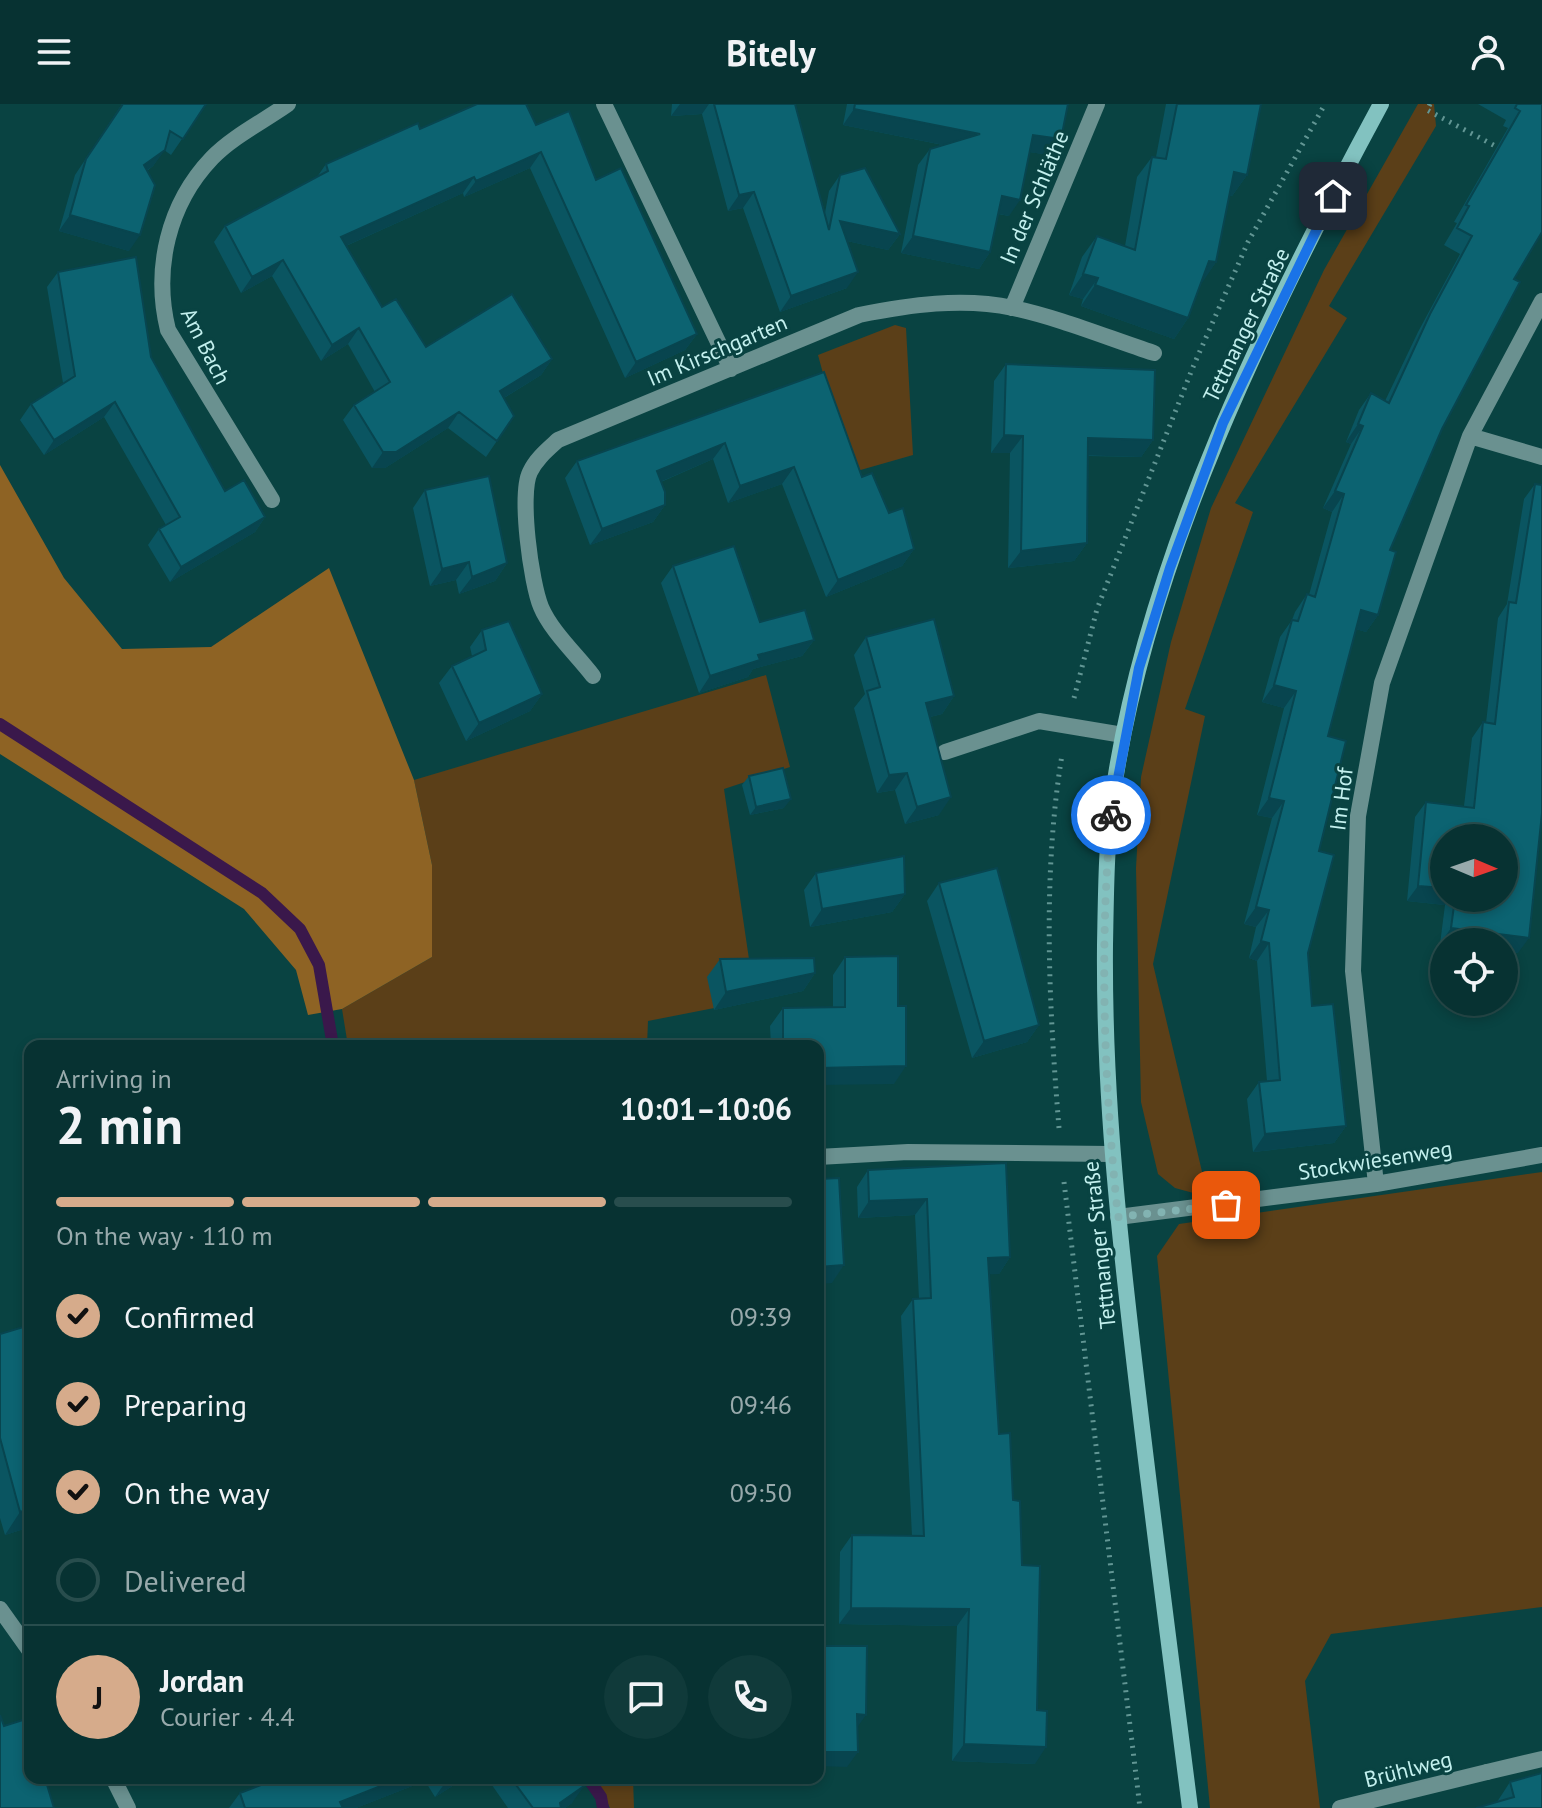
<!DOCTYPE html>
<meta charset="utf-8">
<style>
:root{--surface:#073232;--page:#103a3a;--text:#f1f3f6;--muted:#98aaac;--line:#284d4d;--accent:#d6ab8b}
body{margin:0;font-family:"PT Sans",sans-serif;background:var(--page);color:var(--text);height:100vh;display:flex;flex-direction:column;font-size:30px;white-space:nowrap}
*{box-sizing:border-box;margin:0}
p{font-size:26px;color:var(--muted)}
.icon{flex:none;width:44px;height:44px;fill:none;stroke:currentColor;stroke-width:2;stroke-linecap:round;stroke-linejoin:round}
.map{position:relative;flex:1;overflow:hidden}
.details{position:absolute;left:24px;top:936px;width:800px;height:744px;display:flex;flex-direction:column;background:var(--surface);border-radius:16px;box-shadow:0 4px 12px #0003,0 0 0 2px var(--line)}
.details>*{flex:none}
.needle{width:52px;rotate:92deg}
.fabs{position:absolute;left:1430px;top:720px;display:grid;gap:16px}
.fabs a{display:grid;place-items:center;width:88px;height:88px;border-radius:50%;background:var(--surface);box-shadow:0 4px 12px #0003,0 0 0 2px var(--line);font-size:40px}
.pin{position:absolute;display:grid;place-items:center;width:68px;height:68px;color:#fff;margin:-34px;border-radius:16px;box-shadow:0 4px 12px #0006}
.courier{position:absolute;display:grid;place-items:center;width:80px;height:80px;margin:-40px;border:6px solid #1a73e8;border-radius:50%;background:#fff;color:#222;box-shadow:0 2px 10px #0007}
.overview em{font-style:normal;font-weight:800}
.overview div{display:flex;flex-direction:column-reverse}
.overview{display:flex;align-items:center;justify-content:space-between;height:136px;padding:0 32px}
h1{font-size:52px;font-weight:800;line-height:60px}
.bar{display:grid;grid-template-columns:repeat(4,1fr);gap:12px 8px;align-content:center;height:96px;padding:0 32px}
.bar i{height:10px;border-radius:6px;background:var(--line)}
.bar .on{background:var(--accent)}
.bar p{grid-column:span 4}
.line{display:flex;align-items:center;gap:20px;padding:0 32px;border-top:2px solid var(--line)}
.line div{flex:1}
.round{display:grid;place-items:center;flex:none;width:84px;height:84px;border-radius:42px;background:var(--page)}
ol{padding:0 32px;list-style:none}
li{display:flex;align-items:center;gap:24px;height:88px}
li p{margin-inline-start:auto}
li .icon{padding:8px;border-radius:50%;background:var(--accent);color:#111;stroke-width:4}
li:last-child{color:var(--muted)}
li i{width:44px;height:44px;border:4px solid var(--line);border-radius:50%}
header{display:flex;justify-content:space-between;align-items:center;height:104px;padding:0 32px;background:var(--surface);font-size:36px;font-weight:800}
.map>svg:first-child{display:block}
.green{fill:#5b3f18}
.forest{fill:#8e6324}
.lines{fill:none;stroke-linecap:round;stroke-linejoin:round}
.stream{stroke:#3a184b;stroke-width:12}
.path{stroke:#629694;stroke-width:5;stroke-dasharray:2 6;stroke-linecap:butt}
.lane{stroke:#6a9190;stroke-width:16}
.street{stroke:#6a9190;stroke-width:16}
.secondary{stroke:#82c2c0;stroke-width:16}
.wall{fill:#0a5561;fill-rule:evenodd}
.shaded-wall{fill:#08454f}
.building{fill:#0c6371;stroke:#08454f;stroke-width:2}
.done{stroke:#82b3b2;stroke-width:8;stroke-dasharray:0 14.4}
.route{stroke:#1a73e8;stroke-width:10}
.labels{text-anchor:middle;stroke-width:6;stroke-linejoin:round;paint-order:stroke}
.street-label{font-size:22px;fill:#c3f0ee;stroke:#094342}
</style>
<header><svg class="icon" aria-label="menu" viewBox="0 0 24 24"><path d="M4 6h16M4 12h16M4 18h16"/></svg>Bitely<svg class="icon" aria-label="person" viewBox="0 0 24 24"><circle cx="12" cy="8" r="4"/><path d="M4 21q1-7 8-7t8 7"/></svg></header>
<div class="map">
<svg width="1542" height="1704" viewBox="0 0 1542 1704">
<rect width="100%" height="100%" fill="#094342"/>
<path class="green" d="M1418,0H1434L1436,22L1329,202L1347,214L1235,399L1253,408L1185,605L1205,612L1153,860L1208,1093L1175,1084L1158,1070L1141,998L1136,764L1141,673L1171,538L1211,404L1324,166Z
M895,221L906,224L913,351L850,369L818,251Z
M766,571L790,663L724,685L755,896L648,917L647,942H348L342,905L432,853V761L414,676Z
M1542,1068V1503L1331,1530L1305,1577L1320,1704H1210L1157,1152L1179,1120Z
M595,1674H633L634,1704H610Z"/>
<path class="forest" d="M0,361L64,474L122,545L211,543L329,464L414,676L432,761V853L342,905L308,911L296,866L244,805L0,650Z"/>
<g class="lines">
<path class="stream" d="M0,620L262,789L300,825L319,861L333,942
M588,1674L601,1693L603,1704"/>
<path class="path" d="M1430,0L1427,6L1501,45
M1074,594L1097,505L1193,263L1248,138L1325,0
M1059,1024C1049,902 1042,772 1062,651
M1064,1078L1140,1704"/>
<path class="lane" d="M945,648L1039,617L1123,631
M818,1053L908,1048L1111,1050
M1487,1668L1542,1655"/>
<path class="street" d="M604,0L731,265
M1012,204L1097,0
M1470,332L1542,197
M272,396L168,226C153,165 168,100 212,54C232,33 264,17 288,0
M593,572C577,551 551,527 541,503C531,479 519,390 530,368C536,355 547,346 558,336L859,211C909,201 962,193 1013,204C1060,214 1108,234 1154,249
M1376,1080L1353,867L1358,712L1382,579L1470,332L1542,353
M1118,1113L1376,1080L1542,1051
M0,1505L30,1547
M113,1674L128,1704
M1340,1704L1487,1668"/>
<path class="secondary" d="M1190,1704C1168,1531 1145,1358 1126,1185C1113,1068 1104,958 1105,841C1106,790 1106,740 1113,690C1147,453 1268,209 1381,0"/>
</g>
<path class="wall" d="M122,0H206L171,51L164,46L153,62L147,67L129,147L59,127L75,71Z
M672,0H795L825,109L829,87L840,71L900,130L888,146L847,137V184L780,208L743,104L728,107L702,10L671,12Z
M847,0H1068L1049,51L1030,48L1009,112L998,110L990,148L979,165L901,149L918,61L930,45L943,41L843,21Z
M1166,0H1261L1247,71L1232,92L1229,91L1216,158L1201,179L1188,214L1174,235L1081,202L1083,195L1069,191L1082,153L1097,132L1125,142L1137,73L1152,53H1156Z
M1478,0H1542L1514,175L1442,325L1390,446L1378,511L1366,528L1356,525L1328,632L1319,747L1308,849L1312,902L1346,1022L1334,1039L1253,1048L1247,995L1259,978L1267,977L1257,857L1249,854L1256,823L1244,820L1272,714L1257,711L1284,604L1262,598L1280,533L1292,516L1295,508L1307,490L1309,491L1332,408L1323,404L1351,340L1346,338L1359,306L1371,289L1385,297L1418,228L1460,150L1444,141L1457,119L1454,118L1508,24L1503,22L1506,16Z
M536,21L596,76L697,230L685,246L625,274L530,64L464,93L463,89L346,142L382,203L426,243L552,255L541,271L504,294L514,312L486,353L448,324L385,364H372L343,316L354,301L375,288L348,240L321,257L272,172L241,189L214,138L225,122L317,73L326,60L420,25Z
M58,168L151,253L225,387L265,413L255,428L170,478L148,441L159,425L166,421L104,313L44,351L20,316L31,300L63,279L47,183Z
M1006,260L1153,336L1141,353L1088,352L1087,439L1074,457L1008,464L1010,349H991L994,277Z
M824,268L862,373L914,445L902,462L826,493L782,380L728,399L713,355L661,378L665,401L653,418L590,441L565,374L577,357Z
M1535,380L1518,849L1440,840L1445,801L1407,797L1415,713L1426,698L1464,702L1472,634L1483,618L1486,619L1498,514L1507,500L1524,395ZM1444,734L1504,794H1444Z
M425,386L507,459L495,477L459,490L456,476L430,482L413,404Z
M673,462L760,518L814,536L802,552L753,565L748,573L699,589L661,479Z
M482,526L542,590L530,607L466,637L439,579L452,562L472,552L470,543Z
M866,533L954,592L942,610L930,613L939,711L905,720L895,686L877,689L854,604L865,590L854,551Z
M749,672L784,704L750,711L742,681Z
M816,769L905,790L892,808L810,823L804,786Z
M939,779L1039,921L1027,938L972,954L927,797Z
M845,853L894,980L818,942H771L770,922L783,904L833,903V871Z
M720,855L815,869L803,887L714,906L707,873Z
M1006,1059L1010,1153L999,1170H989L999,1330L1013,1396L1022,1461L1035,1660L952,1657L957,1522L839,1520L840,1448L852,1431L912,1432L901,1212L913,1195H919L915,1111L858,1114L857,1083L868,1066Z
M0,1230L30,1423L5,1431L0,1414Z
M279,1674H465L435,1693L425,1677L356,1704H229L240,1689Z
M487,1674H578L572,1699L565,1704H508Z
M1510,1678L1542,1704L1497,1698Z"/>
<path class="shaded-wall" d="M680,0H709L702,10L671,12Z
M854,5L980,30L969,46L843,21Z
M1033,31L1061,35L1049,51L1022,47Z
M165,46L153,62L132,77L144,61Z
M541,48L530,64L464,93L476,77Z
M1234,68L1247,71L1232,92L1219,89Z
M474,73L463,89L330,149L341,133Z
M754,88L743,104L728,107L739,91Z
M1002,92L1020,96L1009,112L990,108Z
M70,111L140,131L129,147L59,127Z
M840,117L900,130L888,146L829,133Z
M913,132L990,148L979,165L901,149Z
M283,156L272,172L241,189L252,173Z
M1209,157L1216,158L1202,179L1194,178Z
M858,168L847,184L780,208L791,192Z
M1083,170L1098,174L1083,195L1069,191Z
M1095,181L1188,214L1174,235L1081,202Z
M359,224L348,240L321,257L332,241Z
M697,230L685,246L625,274L636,258Z
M552,255L541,271L489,303L500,287Z
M115,298L104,313L44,351L54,336Z
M459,308L448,324L385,364H372L383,348Z
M1358,320L1363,322L1351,340L1346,338Z
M1004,331L1023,332L1010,349H991Z
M1088,334L1153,336L1141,353L1076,351Z
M725,339L713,355L646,384L657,367Z
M794,363L782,380L728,399L740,382Z
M1335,387L1344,390L1332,408L1323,404Z
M665,401L653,418L590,441L602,425Z
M265,413L255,428L170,478L181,463Z
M1087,439L1074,457L1008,464L1021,447Z
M914,445L902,462L826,493L838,476Z
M469,458L456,476L430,482L442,465Z
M507,459L495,477L459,490L472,473Z
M1361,506L1378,511L1366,528L1349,523Z
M814,536L802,552L753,565L748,573L699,589L710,572L758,551Z
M1274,581L1296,587L1284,604L1262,598Z
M542,590L530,607L466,637L479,619Z
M954,592L942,610L914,617L926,599Z
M907,669L895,686L877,689L889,671Z
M951,693L939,711L905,720L917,703Z
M1269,694L1284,697L1272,714L1257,711Z
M791,695L784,704L750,711L756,703Z
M1418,782L1444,784V794H1450L1445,801L1407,797Z
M905,790L892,808L810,823L822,805Z
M1256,803L1269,806L1256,823L1244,820Z
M1451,824L1529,834L1518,849L1504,847V838H1444V840H1440Z
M1261,837L1269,839L1257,857L1249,854Z
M815,869L803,887L714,906L726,888Z
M1039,921L1027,938L972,954L984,937Z
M906,962L894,980L818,981V964Z
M1346,1022L1334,1039L1253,1048L1265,1030Z
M927,1095L915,1111L858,1114L869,1097Z
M1010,1153L999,1170L976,1171L988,1154Z
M844,1161L832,1179L818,1180V1163Z
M30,1405V1423L5,1431L20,1408Z
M851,1504L969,1505L957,1522L839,1520Z
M857,1610L866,1611L856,1625Z
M964,1640L1046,1643L1035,1660L952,1657Z
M818,1648H858L847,1663L818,1662Z
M401,1674H427L425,1677L356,1704H336L340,1698Z
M450,1674H465L435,1693L447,1676Z
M584,1682L572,1699L565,1704H557L560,1699Z"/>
<path class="building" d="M123,0H206L183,35L170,27L165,46L144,61L155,81L140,131L70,111L86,55Z
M477,0H526L536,21L569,7L596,76L621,64L697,230L636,258L541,48L476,77L474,73L341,133L382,203L396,195L426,243L512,190L552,255L500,287L514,312L497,337L459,308L396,348H383L354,301L390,278L359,224L332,241L283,156L252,173L225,122L328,67L326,60L418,19L420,25Z
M714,0H795L829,126L840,71L865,64L900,130L840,117L858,168L791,192L754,88L739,91Z
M855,0H1068L1061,35L1033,31L1020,96L1002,92L990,148L913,132L930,45L980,30L854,5Z
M1177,0H1261L1247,71L1234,68L1216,158L1209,157L1188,214L1095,181L1098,174L1083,170L1097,132L1135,146L1152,53L1166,55Z
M1517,0H1542V128L1514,175L1520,178L1442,325L1390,446L1396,448L1378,511L1361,506L1328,632L1346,637L1319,747L1334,751L1308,849L1312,902L1333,900L1346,1022L1265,1030L1259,978L1280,976L1269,839L1261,837L1269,806L1256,803L1284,697L1269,694L1296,587L1274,581L1292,516L1298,517L1307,490L1315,493L1344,390L1335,387L1363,322L1358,320L1371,289L1389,299L1430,210L1472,132L1457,124L1469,102L1466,101L1520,7L1515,4Z
M136,153L151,253L225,387L244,376L265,413L181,463L159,425L180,413L115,298L54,336L31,300L75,272L58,168Z
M1006,260L1155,266L1153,336L1088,334L1087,439L1021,447L1023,332L1004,331Z
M824,268L862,373L872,369L889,409L903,404L914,445L838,476L794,363L740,382L725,339L657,367L665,388V401L602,425L577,357Z
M489,372L507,459L472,473L469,458L442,465L425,386Z
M1535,380L1542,381V709L1529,834L1451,824L1455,794H1504V734H1444V784L1418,782L1426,698L1474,704L1483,618L1495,620L1509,498L1516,499Z
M734,442L760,518L805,506L814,536L758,551L760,556L710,572L673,462Z
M934,515L954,592L926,599L951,693L917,703L907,669L889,671L867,587L880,583L866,533Z
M509,517L542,590L479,619L452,562L486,546L482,526Z
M783,664L791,695L756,703L749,672Z
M904,752L905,790L822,805L816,769Z
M997,764L1039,921L984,937L939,779Z
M898,852V902H906V962L818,964V942H783V904L845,903V853Z
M814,854L815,869L726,888L720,855Z
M1006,1059L1010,1153L988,1154L999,1330L1010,1329L1013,1396L1020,1397L1022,1461L1040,1462L1037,1606L1047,1607L1046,1643L964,1640L969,1505L851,1504L852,1431L924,1432L913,1195L931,1194L927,1095L869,1097L868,1066Z
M839,1074L844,1161L818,1163V1075Z
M30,1221V1405L20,1408L0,1334V1230Z
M818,1542H867L866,1611L857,1610L858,1648H818Z
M0,1611L4,1622L26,1615L30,1628V1674H45L54,1704H0Z
M1542,1669V1704H1476L1514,1693L1510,1678Z
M279,1674H401L340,1698L343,1704H245L240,1689Z
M511,1674H578L584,1682L560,1699L561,1704H533Z"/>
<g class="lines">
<path class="done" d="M1111,711C1099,844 1104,980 1118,1113L1226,1101"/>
<path class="route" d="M1111,711L1139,564L1170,464L1223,319L1333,92"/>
</g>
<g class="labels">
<g class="street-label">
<text transform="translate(1034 93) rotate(-67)" y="8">In der Schläthe</text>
<text transform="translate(1246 221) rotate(-64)" y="8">Tettnanger Straße</text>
<text transform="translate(206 242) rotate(63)" y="8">Am Bach</text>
<text transform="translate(717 246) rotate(-23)" y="8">Im Kirschgarten</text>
<text transform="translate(1341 695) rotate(-83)" y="8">Im Hof</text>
<text transform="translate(1375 1056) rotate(-9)" y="8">Stockwiesenweg</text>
<text transform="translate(1099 1141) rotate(-96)" y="8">Tettnanger Straße</text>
<text transform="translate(1408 1665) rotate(-14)" y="8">Brühlweg</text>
</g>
</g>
</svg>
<div class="fabs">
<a><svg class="needle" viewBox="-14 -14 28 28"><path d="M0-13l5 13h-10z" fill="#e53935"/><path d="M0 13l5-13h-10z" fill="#98aaac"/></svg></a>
<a><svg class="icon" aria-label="locate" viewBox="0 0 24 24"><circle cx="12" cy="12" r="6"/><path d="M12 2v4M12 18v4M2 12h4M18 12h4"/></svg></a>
</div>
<div class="pin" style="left:1226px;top:1101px;background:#ea580c"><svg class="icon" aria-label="bag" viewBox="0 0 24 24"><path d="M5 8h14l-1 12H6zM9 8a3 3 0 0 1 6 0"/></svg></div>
<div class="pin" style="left:1333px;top:92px;background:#1f2937"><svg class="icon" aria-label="home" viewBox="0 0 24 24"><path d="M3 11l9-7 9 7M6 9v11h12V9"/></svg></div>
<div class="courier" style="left:1111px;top:711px"><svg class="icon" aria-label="bike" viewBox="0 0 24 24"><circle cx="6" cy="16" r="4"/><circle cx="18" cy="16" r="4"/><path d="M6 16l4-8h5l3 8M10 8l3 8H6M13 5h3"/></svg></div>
<section class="details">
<div class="overview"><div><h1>2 min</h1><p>Arriving in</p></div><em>10:01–10:06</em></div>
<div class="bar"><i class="on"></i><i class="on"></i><i class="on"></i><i></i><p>On the way · 110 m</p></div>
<ol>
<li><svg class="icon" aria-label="check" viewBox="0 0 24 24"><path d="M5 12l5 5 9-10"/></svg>Confirmed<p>09:39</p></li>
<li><svg class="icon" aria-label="check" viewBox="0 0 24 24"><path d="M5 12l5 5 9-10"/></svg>Preparing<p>09:46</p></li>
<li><svg class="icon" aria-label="check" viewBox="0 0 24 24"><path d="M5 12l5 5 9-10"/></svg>On the way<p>09:50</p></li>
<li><i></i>Delivered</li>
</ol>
<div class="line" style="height:144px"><b class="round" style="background:var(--accent);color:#111">J</b><div><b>Jordan</b><p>Courier · 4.4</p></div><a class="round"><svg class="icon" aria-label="chat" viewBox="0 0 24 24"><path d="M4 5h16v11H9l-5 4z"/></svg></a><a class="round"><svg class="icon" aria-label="phone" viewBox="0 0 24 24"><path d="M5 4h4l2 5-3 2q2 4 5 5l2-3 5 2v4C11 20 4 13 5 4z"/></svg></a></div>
</section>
</div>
